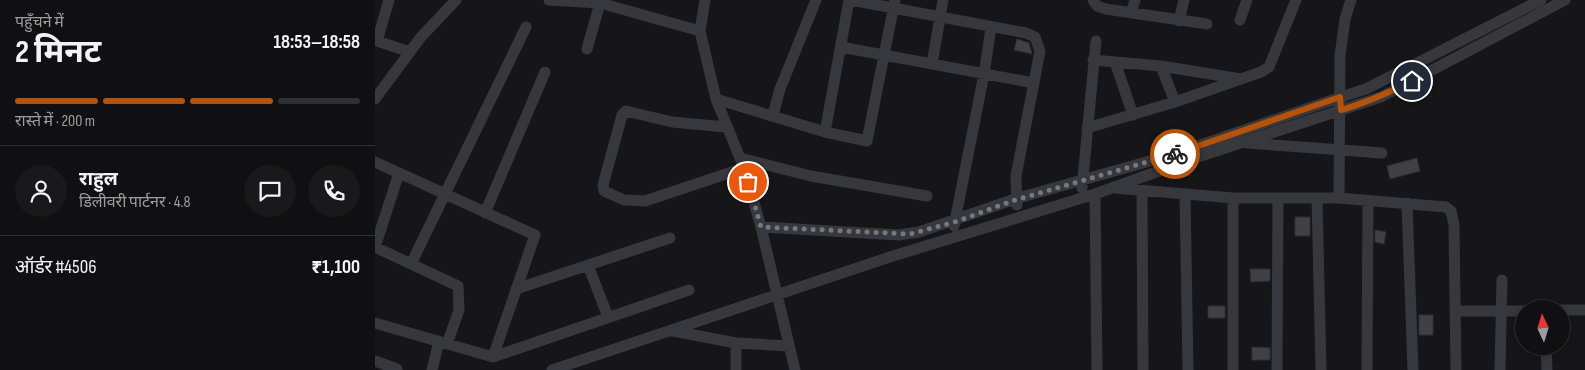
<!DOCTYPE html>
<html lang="hi">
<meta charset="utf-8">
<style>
:root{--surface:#101012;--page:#19191b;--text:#f1f3f6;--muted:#9c9d9f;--line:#303032;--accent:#b45309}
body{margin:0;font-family:"Sofia Sans Condensed","Noto Sans Devanagari",sans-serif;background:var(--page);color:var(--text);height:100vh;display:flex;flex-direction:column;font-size:19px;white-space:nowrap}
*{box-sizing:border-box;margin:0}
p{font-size:16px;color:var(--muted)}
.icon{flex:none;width:28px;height:28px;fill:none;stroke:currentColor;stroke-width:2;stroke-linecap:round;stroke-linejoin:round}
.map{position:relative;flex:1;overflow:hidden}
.panel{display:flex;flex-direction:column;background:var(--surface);width:375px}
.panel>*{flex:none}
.needle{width:32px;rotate:356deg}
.buttons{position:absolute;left:1140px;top:300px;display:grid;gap:10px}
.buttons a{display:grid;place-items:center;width:55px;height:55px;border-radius:50%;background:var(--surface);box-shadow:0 2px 12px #0003,0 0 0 1px var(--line);font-size:25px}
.pin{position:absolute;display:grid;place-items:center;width:42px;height:42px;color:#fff;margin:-21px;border:2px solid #fff;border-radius:50%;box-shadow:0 1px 5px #0007}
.courier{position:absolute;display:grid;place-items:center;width:50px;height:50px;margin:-25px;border:4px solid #b45309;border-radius:50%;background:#fff;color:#222;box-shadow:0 1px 6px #0007}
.overview em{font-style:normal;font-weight:700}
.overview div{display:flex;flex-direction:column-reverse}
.overview{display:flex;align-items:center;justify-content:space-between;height:85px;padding:0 15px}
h1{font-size:32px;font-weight:700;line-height:38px}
.bar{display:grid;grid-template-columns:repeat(4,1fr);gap:8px 5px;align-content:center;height:60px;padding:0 15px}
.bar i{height:6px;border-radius:4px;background:var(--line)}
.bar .current{background:var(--accent)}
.bar p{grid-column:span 4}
.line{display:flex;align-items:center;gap:12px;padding:0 15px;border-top:1px solid var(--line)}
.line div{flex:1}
.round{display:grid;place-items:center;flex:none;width:52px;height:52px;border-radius:26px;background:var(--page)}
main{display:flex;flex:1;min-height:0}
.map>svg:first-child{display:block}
.building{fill:#404145;stroke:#303034}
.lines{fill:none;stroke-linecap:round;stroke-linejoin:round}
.minor{stroke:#37383d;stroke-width:11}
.done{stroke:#757880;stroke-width:5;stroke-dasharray:0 9}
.route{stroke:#b45309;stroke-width:6}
</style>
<main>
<section class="panel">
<div class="overview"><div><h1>2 मिनट</h1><p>पहुँचने में</p></div><em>18:53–18:58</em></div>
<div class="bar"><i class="current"></i><i class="current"></i><i class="current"></i><i></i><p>रास्ते में · 200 m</p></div>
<div class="line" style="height:90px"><a class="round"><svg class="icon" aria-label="person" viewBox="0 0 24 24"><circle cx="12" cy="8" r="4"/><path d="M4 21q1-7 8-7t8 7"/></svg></a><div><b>राहुल</b><p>डिलीवरी पार्टनर · 4.8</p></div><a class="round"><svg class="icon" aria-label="chat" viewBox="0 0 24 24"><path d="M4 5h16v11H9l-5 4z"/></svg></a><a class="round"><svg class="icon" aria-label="phone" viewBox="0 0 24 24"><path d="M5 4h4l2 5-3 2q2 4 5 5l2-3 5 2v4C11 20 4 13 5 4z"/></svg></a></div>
<div class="line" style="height:65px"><div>ऑर्डर #4506</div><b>₹1,100</b></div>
</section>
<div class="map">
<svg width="1210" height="370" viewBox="0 0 1210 370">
<rect width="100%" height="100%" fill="#161618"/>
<path class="building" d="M642,39L654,43L657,54L639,50Z
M1042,158L1045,171L1015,179L1012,166Z
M920,217H935V236H920Z
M1000,230L1011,232L1009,244L1000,242Z
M875,269H895V281L876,282Z
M833,306H850V318H833Z
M1044,315H1058V335H1044Z
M877,347L895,348V360H877Z"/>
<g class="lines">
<path class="minor" d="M14,0L2,41L35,52
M174,0L225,3L212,49
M225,0V3L325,31L341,99
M476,0L651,33L660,37L665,51L641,176L642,205
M718,0L722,6L731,9L832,24
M756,13L760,0
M865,20L872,0
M804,21L809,0
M325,31L330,0
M466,47L659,83
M718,60L786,66L866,79
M740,62L758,115
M557,64L568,0
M786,66L800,102
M0,99L46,37L81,0
M398,115L405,89L441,0
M351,127L297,122L251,111L247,115L228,185L229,191L249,200L270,201L369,168
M712,128L800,102L886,72L894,67L921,0
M450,132L474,0
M872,143L1007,153
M365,158L436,176L552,196
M0,162L160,235L118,357
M707,188L721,41
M739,188L858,198H964L1071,207L1076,211L1079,225L1081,370
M767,192L768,370
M720,194L722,370
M810,194L813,370
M942,198L946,370
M964,198L965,56L970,19L976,0
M1032,203L1038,370
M110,213L170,72
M579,226L609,74L616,28
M386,227L524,235L544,232L640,199L796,155L993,88L1166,0
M0,247L83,286L84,310L72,344
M0,247L24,173
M36,264L151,27
M213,265L233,317
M141,289L295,238
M1186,310H1210
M1081,311H1149
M0,323L118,357L314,290
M298,331L361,343L414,346
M361,343V370
M1171,346L1172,370
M0,361L22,369
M57,370L64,341
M177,370L518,256L720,194L826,156L1006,97L1190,0
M420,370L386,227L369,168L341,99L450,132L492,141L520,0
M858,370V198
M902,370L903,198
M992,370L993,201
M1125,370L1127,280"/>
</g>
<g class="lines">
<path class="done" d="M373,182L386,227L535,234L580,222L640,200L800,154"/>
<path class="route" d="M800,154L965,97L966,110C991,103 1013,93 1037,81"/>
</g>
</svg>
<div class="buttons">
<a><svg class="needle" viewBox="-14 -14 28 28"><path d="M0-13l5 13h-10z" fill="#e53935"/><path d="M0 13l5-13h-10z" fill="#9c9d9f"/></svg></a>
</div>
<div class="pin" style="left:373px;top:182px;background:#ea580c"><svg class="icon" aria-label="bag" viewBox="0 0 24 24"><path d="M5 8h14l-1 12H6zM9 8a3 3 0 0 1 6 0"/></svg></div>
<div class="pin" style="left:1037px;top:81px;background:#1f2937"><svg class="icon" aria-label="home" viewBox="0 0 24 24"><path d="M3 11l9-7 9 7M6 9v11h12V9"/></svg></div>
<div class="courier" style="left:800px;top:154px"><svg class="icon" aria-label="bike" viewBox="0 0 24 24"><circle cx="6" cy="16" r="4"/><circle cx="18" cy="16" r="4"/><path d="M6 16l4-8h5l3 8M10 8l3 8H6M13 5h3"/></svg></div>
</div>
</main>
